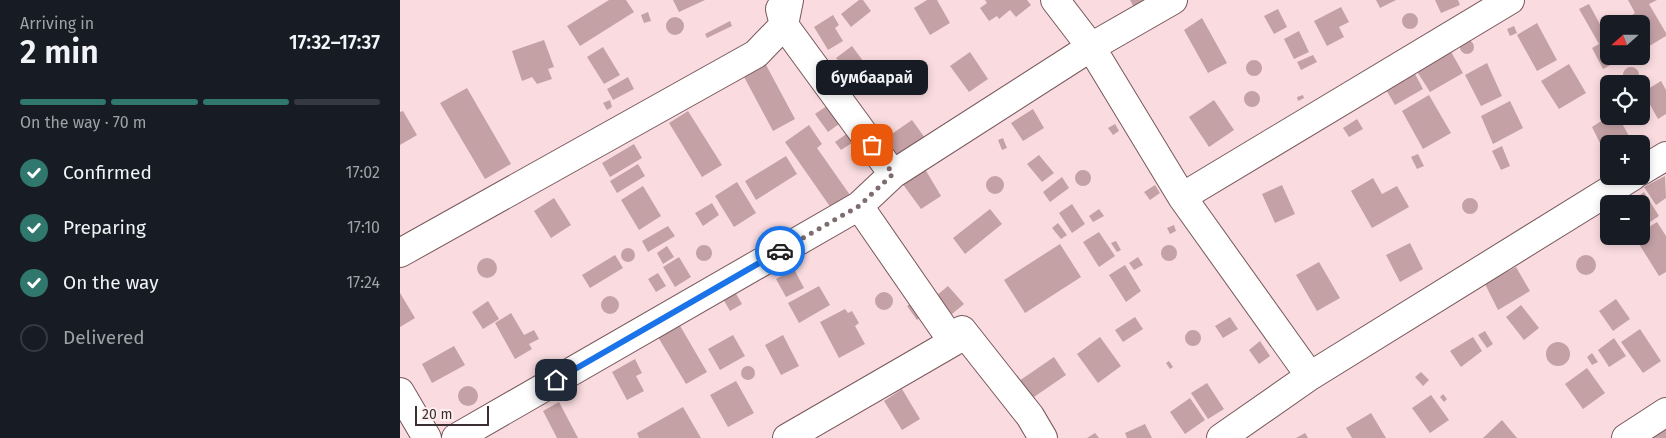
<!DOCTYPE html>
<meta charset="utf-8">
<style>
:root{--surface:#171b24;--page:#20242c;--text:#f1f3f6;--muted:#9ea1a6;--line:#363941;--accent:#30776d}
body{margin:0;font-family:"Fira Sans",sans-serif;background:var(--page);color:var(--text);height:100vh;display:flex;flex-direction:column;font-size:19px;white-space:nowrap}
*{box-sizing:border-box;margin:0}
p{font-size:16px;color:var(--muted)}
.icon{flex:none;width:28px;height:28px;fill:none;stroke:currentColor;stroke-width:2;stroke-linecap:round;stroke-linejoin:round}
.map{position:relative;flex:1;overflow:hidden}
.drawer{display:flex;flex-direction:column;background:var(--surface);width:400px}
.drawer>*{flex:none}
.needle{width:32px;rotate:249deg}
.controls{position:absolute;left:1200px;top:15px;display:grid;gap:10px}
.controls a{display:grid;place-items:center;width:50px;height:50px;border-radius:8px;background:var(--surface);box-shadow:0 2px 8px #0003;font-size:25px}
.scale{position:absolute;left:15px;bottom:12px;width:74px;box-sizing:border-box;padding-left:5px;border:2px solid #3d2f31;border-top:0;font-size:14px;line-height:18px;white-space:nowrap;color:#3d2f31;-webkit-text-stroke:4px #fdeeef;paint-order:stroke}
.pin{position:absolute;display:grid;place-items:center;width:42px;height:42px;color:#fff;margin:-21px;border-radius:10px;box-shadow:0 2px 8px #0006}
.courier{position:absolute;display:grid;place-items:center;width:50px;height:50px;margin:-25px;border:4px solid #1a73e8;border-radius:50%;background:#fff;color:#222;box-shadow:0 1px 6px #0007}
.bubble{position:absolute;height:35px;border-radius:8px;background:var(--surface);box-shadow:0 2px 8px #0003;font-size:16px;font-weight:600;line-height:35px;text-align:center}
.head em{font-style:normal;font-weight:600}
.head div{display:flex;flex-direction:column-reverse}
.head{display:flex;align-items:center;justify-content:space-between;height:85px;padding:0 20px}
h1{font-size:32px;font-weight:600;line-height:38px}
.bar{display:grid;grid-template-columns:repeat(4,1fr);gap:8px 5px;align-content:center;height:60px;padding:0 20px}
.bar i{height:6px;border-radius:4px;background:var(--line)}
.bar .on{background:var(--accent)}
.bar p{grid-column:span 4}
ol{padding:0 20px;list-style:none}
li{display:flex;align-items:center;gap:15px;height:55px}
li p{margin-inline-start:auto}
li .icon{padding:5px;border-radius:50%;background:var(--accent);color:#fff;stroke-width:4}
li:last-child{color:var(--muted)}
li i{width:28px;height:28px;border:2px solid var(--line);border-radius:50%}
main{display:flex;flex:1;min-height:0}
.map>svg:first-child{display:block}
.building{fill:#c4a1a5}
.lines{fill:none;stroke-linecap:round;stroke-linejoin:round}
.street-casing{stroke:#77575b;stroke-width:30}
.street{stroke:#fff;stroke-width:28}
.done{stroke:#7f6c6e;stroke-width:5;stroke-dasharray:0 9}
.route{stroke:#1a73e8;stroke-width:6}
</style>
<main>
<section class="drawer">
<div class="head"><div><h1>2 min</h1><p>Arriving in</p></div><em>17:32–17:37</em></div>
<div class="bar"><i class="on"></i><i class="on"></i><i class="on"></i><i></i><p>On the way · 70 m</p></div>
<ol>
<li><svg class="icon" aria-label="check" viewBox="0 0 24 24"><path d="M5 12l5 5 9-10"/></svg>Confirmed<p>17:02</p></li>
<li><svg class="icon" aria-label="check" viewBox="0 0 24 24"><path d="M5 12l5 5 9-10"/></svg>Preparing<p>17:10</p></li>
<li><svg class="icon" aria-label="check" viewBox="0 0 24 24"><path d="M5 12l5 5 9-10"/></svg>On the way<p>17:24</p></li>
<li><i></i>Delivered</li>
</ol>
</section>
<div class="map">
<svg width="1266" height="438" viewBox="0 0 1266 438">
<rect width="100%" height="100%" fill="#fadce0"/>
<path class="building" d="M209,0H226L234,12L180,46L167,26Z
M273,0H305L279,12Z
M459,0H463L471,11L451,27L441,14Z
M527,0H537L550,23L530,35L514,8Z
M585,0H627L631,5L616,17L610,10L599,19L597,16L589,21L580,8L587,3Z
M730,0H760L737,13Z
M976,0H996L980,8Z
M1035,0H1058L1060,5L1041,13Z
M1228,0H1257L1249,4L1266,33V36L1241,51V24H1219L1235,13Z
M1189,4L1208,39L1199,44L1208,41L1209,56H1217L1220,60L1203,69L1192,48L1199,44L1179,9Z
M941,7L949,22L939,27L944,37L927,46L914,21Z
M878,9L887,27L874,34L864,16Z
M248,12L251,21L244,23L241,15Z
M1002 21a8 8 0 1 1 16 0a8 8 0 1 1-16 0Z
M433,15L439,25L435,28L443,41L428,50L414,27Z
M266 26a9 9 0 1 1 18 0a9 9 0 1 1-18 0Z
M802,18L827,63L808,73L784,30Z
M330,21L332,26L307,38L305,34Z
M1137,23L1157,60L1137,71L1117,35Z
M1114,26L1117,33L1110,36L1107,29Z
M899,31L909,52L894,59L884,39Z
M1060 47a7 7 0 1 1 14 0a7 7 0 1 1-14 0Z
M144,40L154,67L148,69L152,79L137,84L132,77L122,81L112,51Z
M452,46L466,65L451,77L436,58Z
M203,47L220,75L204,84L187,57Z
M1050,50L1063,73L1030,92L1016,70Z
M570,52L588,79L569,92L550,66Z
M913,55L917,62L901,70L897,62Z
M846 68a8 8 0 1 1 16 0a8 8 0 1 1-16 0Z
M365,63L395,119L373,131L343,75Z
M1087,63L1102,96L1081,106L1065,75Z
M1169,64L1186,93L1159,109L1141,81Z
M1223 75a8 8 0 1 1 16 0a8 8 0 1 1-16 0Z
M1014,72L1023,89L995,105L985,88Z
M511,75L518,84L504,95L496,86Z
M228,77L234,89L213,100L207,89Z
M1261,81L1266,90V114L1258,119L1243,92Z
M67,88L111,164L85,179L40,103Z
M844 99a8 8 0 1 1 16 0a8 8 0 1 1-16 0Z
M903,95L904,98L898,101L897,97Z
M1029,95L1051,133L1023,149L1002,111Z
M210,100L212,107L207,110L203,103Z
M814,100L834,130L809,147L789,117Z
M434,101L446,119L428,132L415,114Z
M1110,101L1123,128L1093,144L1081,116Z
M633,109L644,128L623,141L611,123Z
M3,111L17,135L0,145V112Z
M288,111L322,165L302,177L269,123Z
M1209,116H1218L1229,136L1217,144H1209V148L1204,151L1192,127Z
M957,119L963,129L949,137L943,128Z
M512,120L525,138L493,160L480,142Z
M715,124L719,131L713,135L708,128Z
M409,125L422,144L417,148L450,195L431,208L385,142Z
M452,130L458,139L441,150L435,142Z
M603,138L607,148L602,150L598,140Z
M234,144L242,158L210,177L202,163Z
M1102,146L1110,166L1101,170L1092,151Z
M1018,154L1024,166L1017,169L1011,157Z
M639,155L654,173L642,182L627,164Z
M386,156L397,174L356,200L345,181Z
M238,164L245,176L217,193L210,181Z
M525,169L541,196L521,209L502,183Z
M675 178a8 8 0 1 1 16 0a8 8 0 1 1-16 0Z
M586 185a9 9 0 1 1 18 0a9 9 0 1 1-18 0Z
M1265,176L1266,198L1256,205L1244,187Z
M662,177L669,188L650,202L643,192Z
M973,178L982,194L997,186L1009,207L972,228L951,191Z
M337,182L356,213L334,227L315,196Z
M755,185L760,193L750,200L744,192Z
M882,185L895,214L875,223L862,194Z
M243,186L261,216L239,230L221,200Z
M1244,192L1259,216L1241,228V204H1228Z
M154,198L171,225L151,238L134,211Z
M1062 206a8 8 0 1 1 16 0a8 8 0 1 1-16 0Z
M312,203L319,215L303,226L295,213Z
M672,204L685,224L672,233L659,213Z
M590,209L602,224L565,254L553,238Z
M699,209L704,216L693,222L689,216Z
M1257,222L1266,236V272L1259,276L1234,236H1241V232Z
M658,223L667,235L661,239L652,228Z
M774,225L776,231L770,234L767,228Z
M268,226L275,236L248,252L242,241Z
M699,232L715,256L699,267L683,242Z
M716,241L721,250L717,252L711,243Z
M1010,243L1023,269L1000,282L986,255Z
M660,244L681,277L625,313L604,280Z
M761 253a8 8 0 1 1 16 0a8 8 0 1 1-16 0Z
M296 253a8 8 0 1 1 16 0a8 8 0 1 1-16 0Z
M267,246L274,257L263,264L257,253Z
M221 255a7 7 0 1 1 14 0a7 7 0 1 1-14 0Z
M1176 265a10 10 0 1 1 20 0a10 10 0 1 1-20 0Z
M215,255L223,268L190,288L182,275Z
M279,257L291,277L275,287L263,267Z
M738,257L743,265L734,270L729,263Z
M77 268a10 10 0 1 1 20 0a10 10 0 1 1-20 0Z
M919,262L940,298L917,311L896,275Z
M725,265L741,291L726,302L709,275Z
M1116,267L1130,291L1098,310L1085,284Z
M394,269L404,288L386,297L376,279Z
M258,273L266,286L256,292L248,279Z
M419,286L430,305L399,323L388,303Z
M548,286L564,304L552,314L536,296Z
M475 301a9 9 0 1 1 18 0a9 9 0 1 1-18 0Z
M335,292L342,304L330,311L323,299Z
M0,293L15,318L0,327Z
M201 305a9 9 0 1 1 18 0a9 9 0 1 1-18 0Z
M1216,299L1230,319L1213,331L1199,311Z
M88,301L99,319L83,329L72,312Z
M513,302L523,315L517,320L507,306Z
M1121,305L1139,328L1124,340L1106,317Z
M445,309L448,313L452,311L459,323L455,326L465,344L439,358L420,322Z
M111,313L124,335L134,330L139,339L129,344L132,349L115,359L95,323Z
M735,317L743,329L723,342L715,330Z
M830,317L838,329L823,338L815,326Z
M279,324L307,372L286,384L258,337Z
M1240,329L1261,361L1243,373L1221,342Z
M785 338a8 8 0 1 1 16 0a8 8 0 1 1-16 0Z
M1085,331L1093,344L1087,348L1078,335Z
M333,335L345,356L320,370L308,349Z
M383,335L399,366L381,375L365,345Z
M700,337L721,366L698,383L677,354Z
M1073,337L1082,351L1061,367L1050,351Z
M1214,338L1226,356L1209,367L1198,350Z
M860,341L870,356L859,364L849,350Z
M1146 354a12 12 0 1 1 24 0a12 12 0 1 1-24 0Z
M54,346L65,365L32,383L22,364Z
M1192,353L1198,362L1192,365L1187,357Z
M654,357L666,375L631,399L619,381Z
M235,359L242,373L236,376L244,391L227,400L212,372Z
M769,361L773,367L770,369L766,363Z
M341 373a7 7 0 1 1 14 0a7 7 0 1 1-14 0Z
M1187,368L1205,393L1183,409L1165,384Z
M1021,372L1029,380L1023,386L1015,377Z
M336,381L354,413L328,427L310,395Z
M807,383L824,409L808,419L791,393Z
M58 396a10 10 0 1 1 20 0a10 10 0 1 1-20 0Z
M502,389L520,419L502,430L484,401Z
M1043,394L1047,399L1044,402L1040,397Z
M1031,395L1049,420L1030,433L1012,408Z
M790,398L805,420L785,434L770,412Z
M159,402L178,438H157L143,411Z
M283,407L301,438H239L237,433Z
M971,413L986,438H952L946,428Z
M1102,420L1117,438H1083Z
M745,424L752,438H727L725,433Z
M1266,424V438H1248Z
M695,433L699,438H687Z
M905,433L908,438H896Z"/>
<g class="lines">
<defs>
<path id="street" d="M773,0L691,47L782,197L910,376
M380,9L384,25L493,174
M1241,171L1266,156
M782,197L1110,0
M459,206L553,342
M0,253L356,54L384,25L389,0
M0,392L27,438
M56,438L459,206L493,174L691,47L655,0
M387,438L553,342L562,330L630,416L643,438
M821,438L910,376L1233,176
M1226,438L1266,412"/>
</defs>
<use href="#street" class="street-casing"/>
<use href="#street" class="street"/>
</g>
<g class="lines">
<path class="done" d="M380,251L459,206L493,174L472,145"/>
<path class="route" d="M156,380L380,251"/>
</g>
</svg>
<div class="controls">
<a><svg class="needle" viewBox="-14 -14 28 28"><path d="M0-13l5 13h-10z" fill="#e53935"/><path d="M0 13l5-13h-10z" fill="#9ea1a6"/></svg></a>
<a><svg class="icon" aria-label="locate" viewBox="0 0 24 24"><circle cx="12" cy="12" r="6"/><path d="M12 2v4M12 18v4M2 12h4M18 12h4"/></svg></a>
<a>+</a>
<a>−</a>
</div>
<div class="scale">20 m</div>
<div class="pin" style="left:472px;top:145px;background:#ea580c"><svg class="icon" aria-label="bag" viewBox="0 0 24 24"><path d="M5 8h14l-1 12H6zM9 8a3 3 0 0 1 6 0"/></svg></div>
<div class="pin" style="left:156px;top:380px;background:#1f2937"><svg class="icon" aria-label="home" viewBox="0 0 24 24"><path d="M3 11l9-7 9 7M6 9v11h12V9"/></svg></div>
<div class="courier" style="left:380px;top:251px"><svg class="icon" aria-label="car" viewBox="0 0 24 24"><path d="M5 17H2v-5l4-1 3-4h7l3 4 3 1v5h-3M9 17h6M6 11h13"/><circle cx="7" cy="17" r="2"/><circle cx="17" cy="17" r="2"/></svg></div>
<div class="bubble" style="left:416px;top:60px;width:112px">бумбаарай</div>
</div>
</main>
